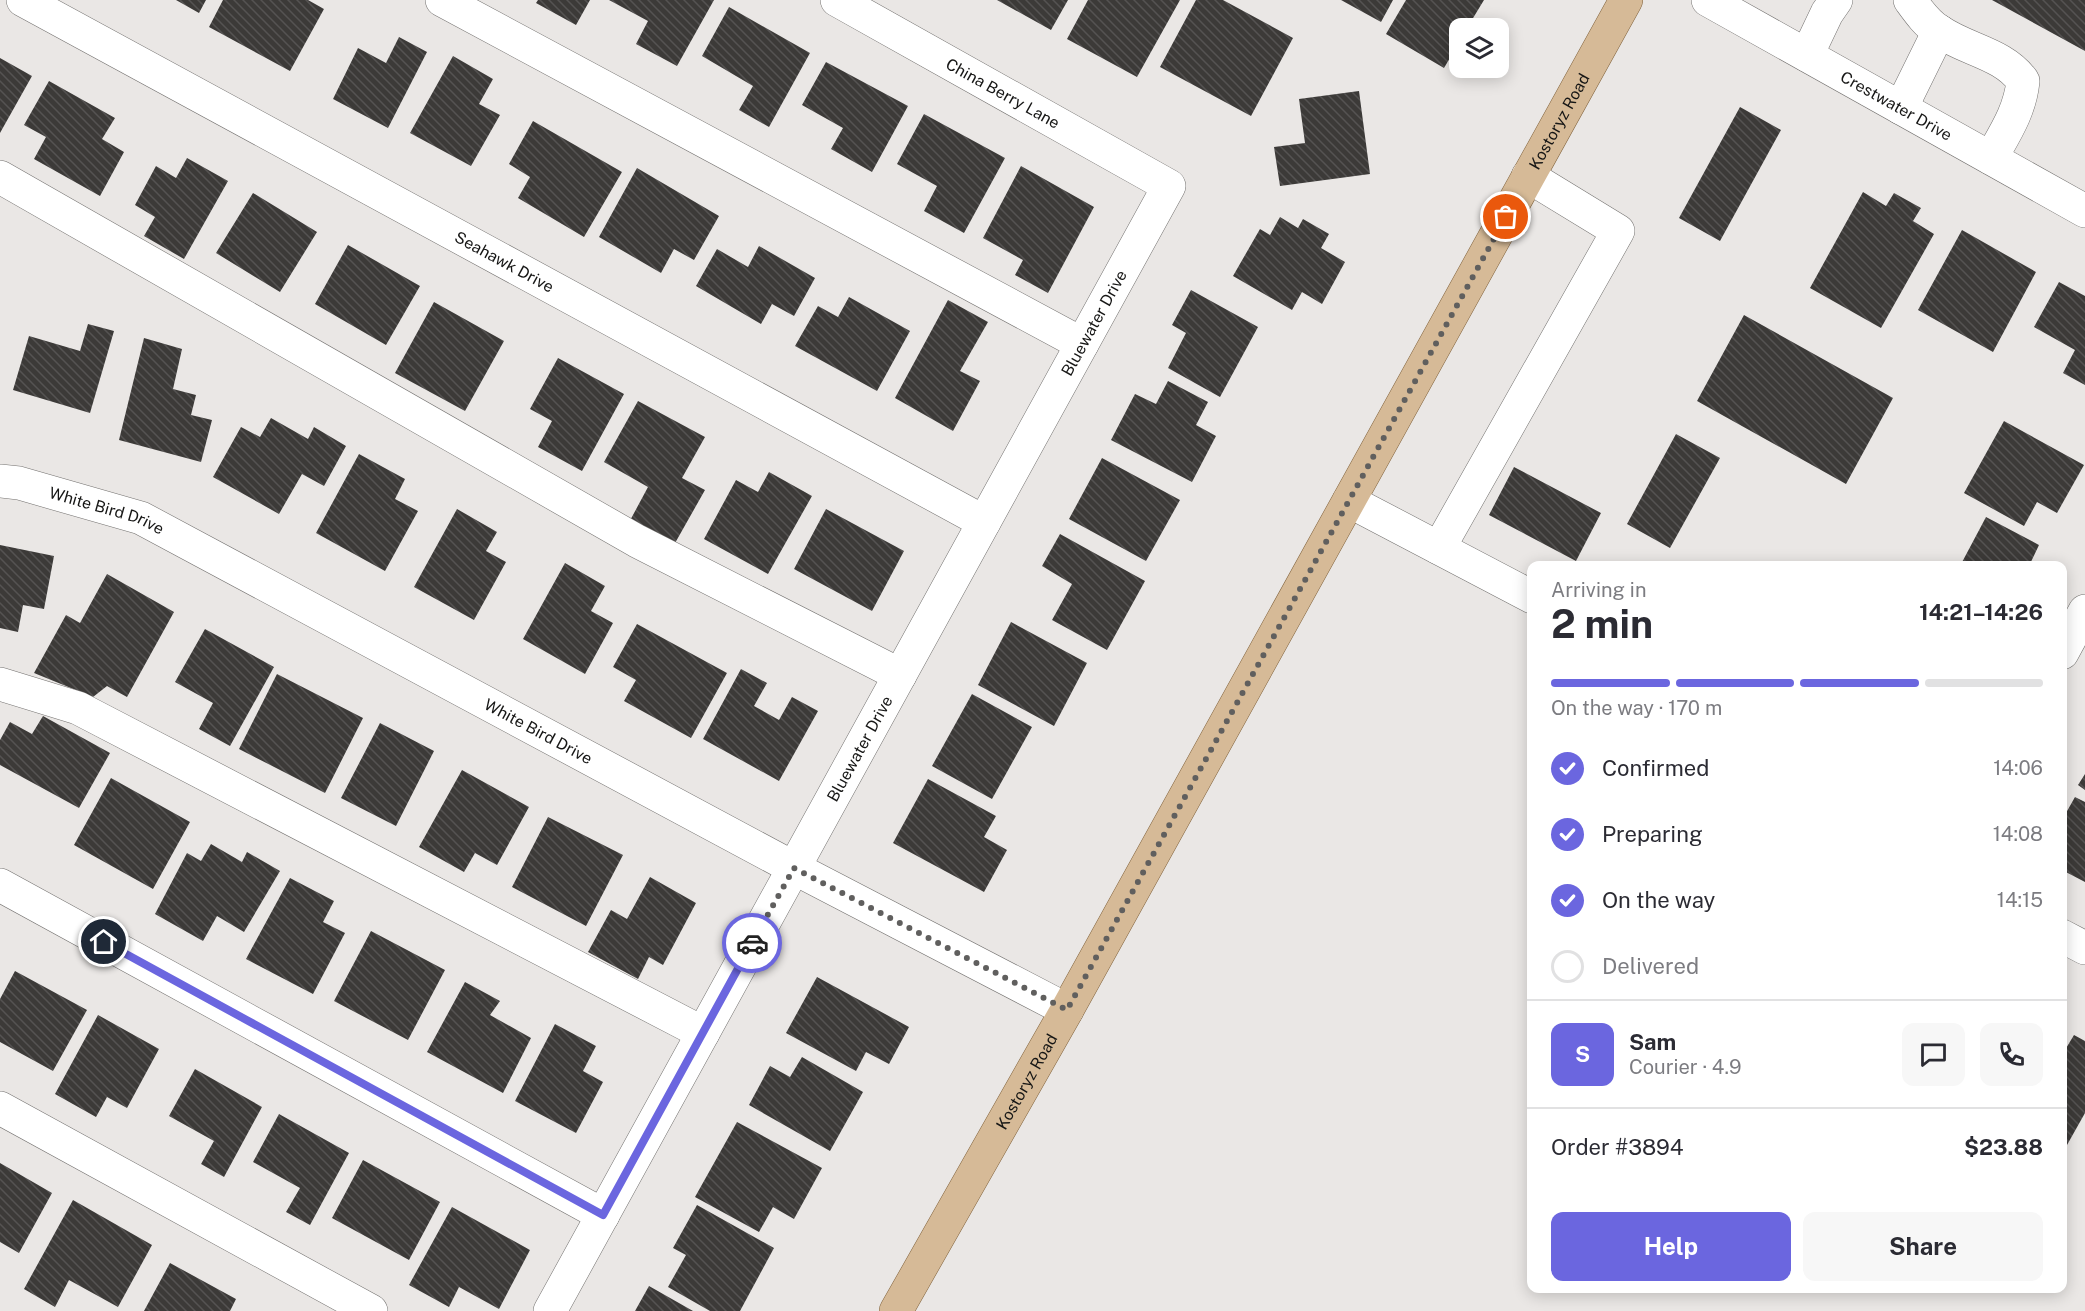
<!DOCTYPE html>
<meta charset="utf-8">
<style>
:root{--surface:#fff;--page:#f7f7f7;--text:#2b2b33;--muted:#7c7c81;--line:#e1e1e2;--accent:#6b66df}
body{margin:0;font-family:"Public Sans",sans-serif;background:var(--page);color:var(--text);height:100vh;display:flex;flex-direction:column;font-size:22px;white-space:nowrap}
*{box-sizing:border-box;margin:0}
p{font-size:20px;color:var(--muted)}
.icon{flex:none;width:33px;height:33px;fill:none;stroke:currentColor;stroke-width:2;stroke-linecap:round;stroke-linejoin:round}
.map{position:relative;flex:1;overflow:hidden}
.sheet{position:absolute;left:1527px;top:561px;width:540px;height:732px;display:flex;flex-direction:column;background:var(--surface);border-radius:12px;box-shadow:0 3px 15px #0003}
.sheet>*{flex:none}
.tools{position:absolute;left:1449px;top:18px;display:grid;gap:12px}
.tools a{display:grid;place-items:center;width:60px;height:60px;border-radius:12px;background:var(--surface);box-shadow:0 3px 15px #0003;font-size:30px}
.pin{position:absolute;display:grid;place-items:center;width:51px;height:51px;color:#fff;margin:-26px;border:3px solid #fff;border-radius:50%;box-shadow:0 2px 6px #0007}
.courier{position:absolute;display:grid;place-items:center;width:60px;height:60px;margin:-30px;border:4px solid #6b66df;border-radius:50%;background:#fff;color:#222;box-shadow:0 2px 8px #0007}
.summary em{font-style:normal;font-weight:700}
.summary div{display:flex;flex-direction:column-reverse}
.summary{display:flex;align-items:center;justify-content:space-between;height:102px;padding:0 24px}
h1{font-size:39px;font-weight:700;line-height:45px}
.bar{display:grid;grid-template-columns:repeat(4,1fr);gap:9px 6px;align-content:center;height:72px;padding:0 24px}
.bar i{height:8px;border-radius:4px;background:var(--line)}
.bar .on{background:var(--accent)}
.bar p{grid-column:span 4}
.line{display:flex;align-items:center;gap:15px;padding:0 24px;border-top:2px solid var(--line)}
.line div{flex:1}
.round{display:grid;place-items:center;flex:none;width:63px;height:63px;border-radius:12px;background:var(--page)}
ol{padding:0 24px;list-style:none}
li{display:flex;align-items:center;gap:18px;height:66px}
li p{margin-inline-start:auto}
li .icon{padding:6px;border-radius:50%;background:var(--accent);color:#fff;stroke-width:4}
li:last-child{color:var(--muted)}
li i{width:33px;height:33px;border:3px solid var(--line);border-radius:50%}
.primary-button{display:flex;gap:12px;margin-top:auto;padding:12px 24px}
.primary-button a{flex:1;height:69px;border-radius:12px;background:var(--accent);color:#fff;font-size:24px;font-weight:700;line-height:69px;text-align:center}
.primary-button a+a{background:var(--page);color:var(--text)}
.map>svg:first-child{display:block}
.building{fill:url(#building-back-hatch)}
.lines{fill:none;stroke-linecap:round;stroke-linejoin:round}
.minor-casing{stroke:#747270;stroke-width:34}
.major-casing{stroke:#81633d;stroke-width:34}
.minor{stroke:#fff;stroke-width:33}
.major{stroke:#d6ba97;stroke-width:33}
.done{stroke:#605f5e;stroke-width:6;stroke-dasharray:0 10.8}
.route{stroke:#6b66df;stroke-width:8}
.labels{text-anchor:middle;stroke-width:6;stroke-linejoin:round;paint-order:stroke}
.street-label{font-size:16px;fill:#161615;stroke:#fff}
</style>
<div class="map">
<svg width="2085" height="1311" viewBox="0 0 2085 1311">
<defs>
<pattern id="building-back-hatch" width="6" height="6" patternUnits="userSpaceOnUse" patternTransform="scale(1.5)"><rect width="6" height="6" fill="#3c3a38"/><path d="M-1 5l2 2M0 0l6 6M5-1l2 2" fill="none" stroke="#555352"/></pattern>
</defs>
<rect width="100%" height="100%" fill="#eae7e5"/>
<path class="building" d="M176,0H206L199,13Z
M223,0H308L324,9L290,71L209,27Z
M538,0H590L576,25L536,3Z
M609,0H714L677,66L636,44L648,21Z
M997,0H1068L1051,30Z
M1088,0H1180L1137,77L1067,39Z
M1196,0H1223L1293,38L1251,116L1160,67Z
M1341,0H1393L1381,22Z
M1406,0H1484L1467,28H1460V41L1444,68L1386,34Z
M1992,0H2085V51Z
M729,7L810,53L769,127L739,110L753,86L702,56Z
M399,37L427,52L388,128L333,99L358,48L386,63Z
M453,56L493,79L479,104L500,115L471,166L410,133Z
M0,58L32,76L0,133Z
M826,62L908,106L872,172L831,149L843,128L802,105Z
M49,81L115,118L102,139L124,152L100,196L34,159L46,137L24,125Z
M1359,91L1370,174L1280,186L1274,147L1305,143L1299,99Z
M1740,107L1781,130L1720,241L1679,218Z
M924,114L1005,158L964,233L924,211L937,186L897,164Z
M533,121L622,172L584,237L518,198L530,177L509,164Z
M187,158L228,181L184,259L144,236L155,217L135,205L156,166L176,178Z
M1021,166L1094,207L1048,293L1015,275L1023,260L983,238Z
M637,168L719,216L694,260L674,249L661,273L599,237Z
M1863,192L1886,206L1894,193L1921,208L1913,221L1934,234L1881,328L1810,288Z
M253,193L317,232L280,292L216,253Z
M1280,217L1298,228L1303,219L1329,234L1321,248L1345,262L1322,304L1302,292L1292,310L1233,276L1260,229L1270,235Z
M1962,230L2036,272L1993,352L1918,310Z
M348,245L420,286L386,345L315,304Z
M759,246L815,278L794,316L772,304L761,324L696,286L717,249L748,267Z
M2059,282L2085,296V385L2063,373L2075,350L2034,327Z
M1191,290L1258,327L1220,397L1168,368L1186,333L1172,325Z
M849,297L910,331L877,391L795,346L818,306L838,317Z
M948,300L988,322L960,371L980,381L953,431L895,398Z
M434,302L504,341L465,411L395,373Z
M1744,315L1893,398L1846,484L1697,401Z
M88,324L114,331L90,413L13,390L29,336L80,351Z
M144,338L182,349L173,389L196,395L191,415L212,420L201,462L119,440Z
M558,358L624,394L582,471L538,447L552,421L530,409Z
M1168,381L1208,402L1196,425L1216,436L1192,482L1111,440L1135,394L1156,404Z
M638,401L705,437L682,478L705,490L670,552L626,528L648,487L604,462Z
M271,418L308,439L314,427L346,446L324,486L302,474L279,514L213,477L241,427L260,437Z
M2004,421L2084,465L2057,513L2037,502L2024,526L1964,493Z
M1676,434L1720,458L1670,548L1627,524Z
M359,454L405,479L395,499L418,511L385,571L316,533Z
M1102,458L1180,500L1146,561L1069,519Z
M1514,467L1601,513L1576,561L1489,515Z
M769,472L812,496L768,574L704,539L736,480L758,492Z
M457,509L497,532L486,551L506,562L474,620L414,587Z
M826,509L904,551L872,611L794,569Z
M1986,517L2039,545L2029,566H1960Z
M1060,534L1145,581L1107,650L1052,620L1072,584L1042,566Z
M0,545L54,556L44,609L23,605L18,632L0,628Z
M565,563L605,586L591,611L613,623L585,674L523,639Z
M107,574L174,612L127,697L107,686L93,697L34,673L66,615L80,623Z
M1011,622L1087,663L1054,726L978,685Z
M637,624L727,673L691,738L624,701L636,680L613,667Z
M205,629L274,667L230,746L199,729L213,703L175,682Z
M741,669L767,683L754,706L779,720L792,697L818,711L779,781L703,739Z
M277,674L363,718L325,793L239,749Z
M972,694L1032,727L992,799L932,766Z
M43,716L110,753L79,808L0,765V740L10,722L32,734Z
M380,723L434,751L396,826L341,798Z
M462,770L529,807L497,865L475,853L464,872L419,847Z
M2085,774V790L2078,785Z
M111,778L190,822L153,889L74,845Z
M928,779L996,816L984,837L1007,850L984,892L893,843Z
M2075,797L2085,802V882L2062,870V820Z
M548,817L623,855L586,926L512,887Z
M211,844L242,862L247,852L280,871L244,932L217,916L203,941L155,914L187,853L201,861Z
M650,877L696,903L663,965L649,957L638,979L588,952L611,910L627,919Z
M290,878L334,901L323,922L345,933L313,994L246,959Z
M371,931L445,970L408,1040L334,1001Z
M15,971L87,1010L53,1071L0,1042V999Z
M817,977L909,1027L889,1064L866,1052L856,1071L786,1033Z
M465,982L500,1001L490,1015L531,1038L503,1093L427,1052Z
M98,1015L159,1049L127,1108L107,1097L96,1117L55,1094Z
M555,1024L596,1046L583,1071L603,1082L576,1133L515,1101Z
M2074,1035L2085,1041V1113L2067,1145L2062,1142V1055Z
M802,1057L863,1092L830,1151L749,1105L770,1066L790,1077Z
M195,1069L262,1107L224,1177L201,1164L214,1141L169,1116Z
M279,1114L349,1153L310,1225L286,1212L300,1188L253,1162Z
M737,1122L822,1168L794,1219L773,1207L759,1232L695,1197Z
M363,1160L440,1202L409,1260L332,1218Z
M0,1163L52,1193L19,1253L0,1242Z
M73,1200L152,1245L118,1307L69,1280L55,1307L24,1289Z
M697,1205L774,1248L740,1311H710L668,1287L686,1255L673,1248Z
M452,1207L530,1250L499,1309L459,1287L449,1307L409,1285Z
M170,1263L236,1299L230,1311H144Z
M649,1286L693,1311H635Z"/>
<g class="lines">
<defs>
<g id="minor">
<path id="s1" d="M23,0L984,522"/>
<path d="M442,0L1082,344"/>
<path id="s2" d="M1708,0L2085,211"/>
<path d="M1910,0C1918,11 1927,24 1939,31C1966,50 2003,53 2023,81C2020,111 2005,133 1991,158"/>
<path d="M1807,55L1827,13L1836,0"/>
<path d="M1901,108L1939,31"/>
<path d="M0,177L637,541L900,675"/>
<path id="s3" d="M0,481L19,483L141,518L794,868L1067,1010"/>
<path d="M1349,501L1532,597"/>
<path d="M1439,548L1618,231L1528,176"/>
<path d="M2062,653L2085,611"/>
<path d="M0,684L78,708L703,1033"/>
<path d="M0,885L603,1215"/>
<path d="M2062,936L2085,948"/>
<path d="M0,1108L371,1311"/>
<path id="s4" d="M550,1311L1169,186L837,0"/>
</g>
<g id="major">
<path id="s5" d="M896,1311L1067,1010L1626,0"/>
</g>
</defs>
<use href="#minor" class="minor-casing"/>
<use href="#major" class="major-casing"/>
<use href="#minor" class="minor"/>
<use href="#major" class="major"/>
</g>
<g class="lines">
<path class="done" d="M752,943L794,868L1067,1010L1506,217"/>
<path class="route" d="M104,942L603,1215L752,943"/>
</g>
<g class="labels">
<g class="street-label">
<text transform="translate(1003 93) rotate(29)" y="6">China Berry Lane</text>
<text dy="6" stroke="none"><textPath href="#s2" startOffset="216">Crestwater Drive</textPath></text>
<text dy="6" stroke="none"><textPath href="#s5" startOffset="1362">Kostoryz Road</textPath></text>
<text dy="6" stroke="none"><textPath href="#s1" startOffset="548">Seahawk Drive</textPath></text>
<text dy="6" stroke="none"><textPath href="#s4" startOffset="1128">Bluewater Drive</textPath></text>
<text dy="6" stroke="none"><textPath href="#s3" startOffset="111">White Bird Drive</textPath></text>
<text dy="6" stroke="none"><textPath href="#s3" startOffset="597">White Bird Drive</textPath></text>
<text dy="6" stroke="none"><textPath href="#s4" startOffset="642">Bluewater Drive</textPath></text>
<text dy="6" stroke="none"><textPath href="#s5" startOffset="264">Kostoryz Road</textPath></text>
</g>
</g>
</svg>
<div class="tools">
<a><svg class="icon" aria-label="layers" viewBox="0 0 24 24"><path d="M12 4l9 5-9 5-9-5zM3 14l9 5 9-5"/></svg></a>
</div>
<div class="pin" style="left:1506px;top:217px;background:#ea580c"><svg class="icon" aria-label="bag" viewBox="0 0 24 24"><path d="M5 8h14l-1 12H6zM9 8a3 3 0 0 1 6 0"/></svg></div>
<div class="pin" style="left:104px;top:942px;background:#1f2937"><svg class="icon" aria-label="home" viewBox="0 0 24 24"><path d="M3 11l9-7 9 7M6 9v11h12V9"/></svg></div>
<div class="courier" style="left:752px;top:943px"><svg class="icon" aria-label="car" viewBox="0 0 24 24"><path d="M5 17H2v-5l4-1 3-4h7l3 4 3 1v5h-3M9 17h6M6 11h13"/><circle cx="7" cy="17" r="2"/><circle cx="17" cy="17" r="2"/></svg></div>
<section class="sheet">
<div class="summary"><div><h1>2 min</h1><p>Arriving in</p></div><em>14:21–14:26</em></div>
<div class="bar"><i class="on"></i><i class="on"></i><i class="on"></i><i></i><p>On the way · 170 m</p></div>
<ol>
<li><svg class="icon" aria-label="check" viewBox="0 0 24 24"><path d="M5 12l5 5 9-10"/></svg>Confirmed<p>14:06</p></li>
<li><svg class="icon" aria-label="check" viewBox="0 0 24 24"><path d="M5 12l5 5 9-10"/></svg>Preparing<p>14:08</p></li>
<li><svg class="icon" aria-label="check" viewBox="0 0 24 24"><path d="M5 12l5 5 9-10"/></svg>On the way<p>14:15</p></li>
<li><i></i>Delivered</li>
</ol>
<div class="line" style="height:108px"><b class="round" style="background:var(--accent);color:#fff">S</b><div><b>Sam</b><p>Courier · 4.9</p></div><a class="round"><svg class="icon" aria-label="chat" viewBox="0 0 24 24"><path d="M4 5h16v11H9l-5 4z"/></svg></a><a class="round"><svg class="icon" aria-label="phone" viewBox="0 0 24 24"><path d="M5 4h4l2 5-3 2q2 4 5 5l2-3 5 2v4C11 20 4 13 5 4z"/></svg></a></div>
<div class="line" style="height:78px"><div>Order #3894</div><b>$23.88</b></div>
<div class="primary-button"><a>Help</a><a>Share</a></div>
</section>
</div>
